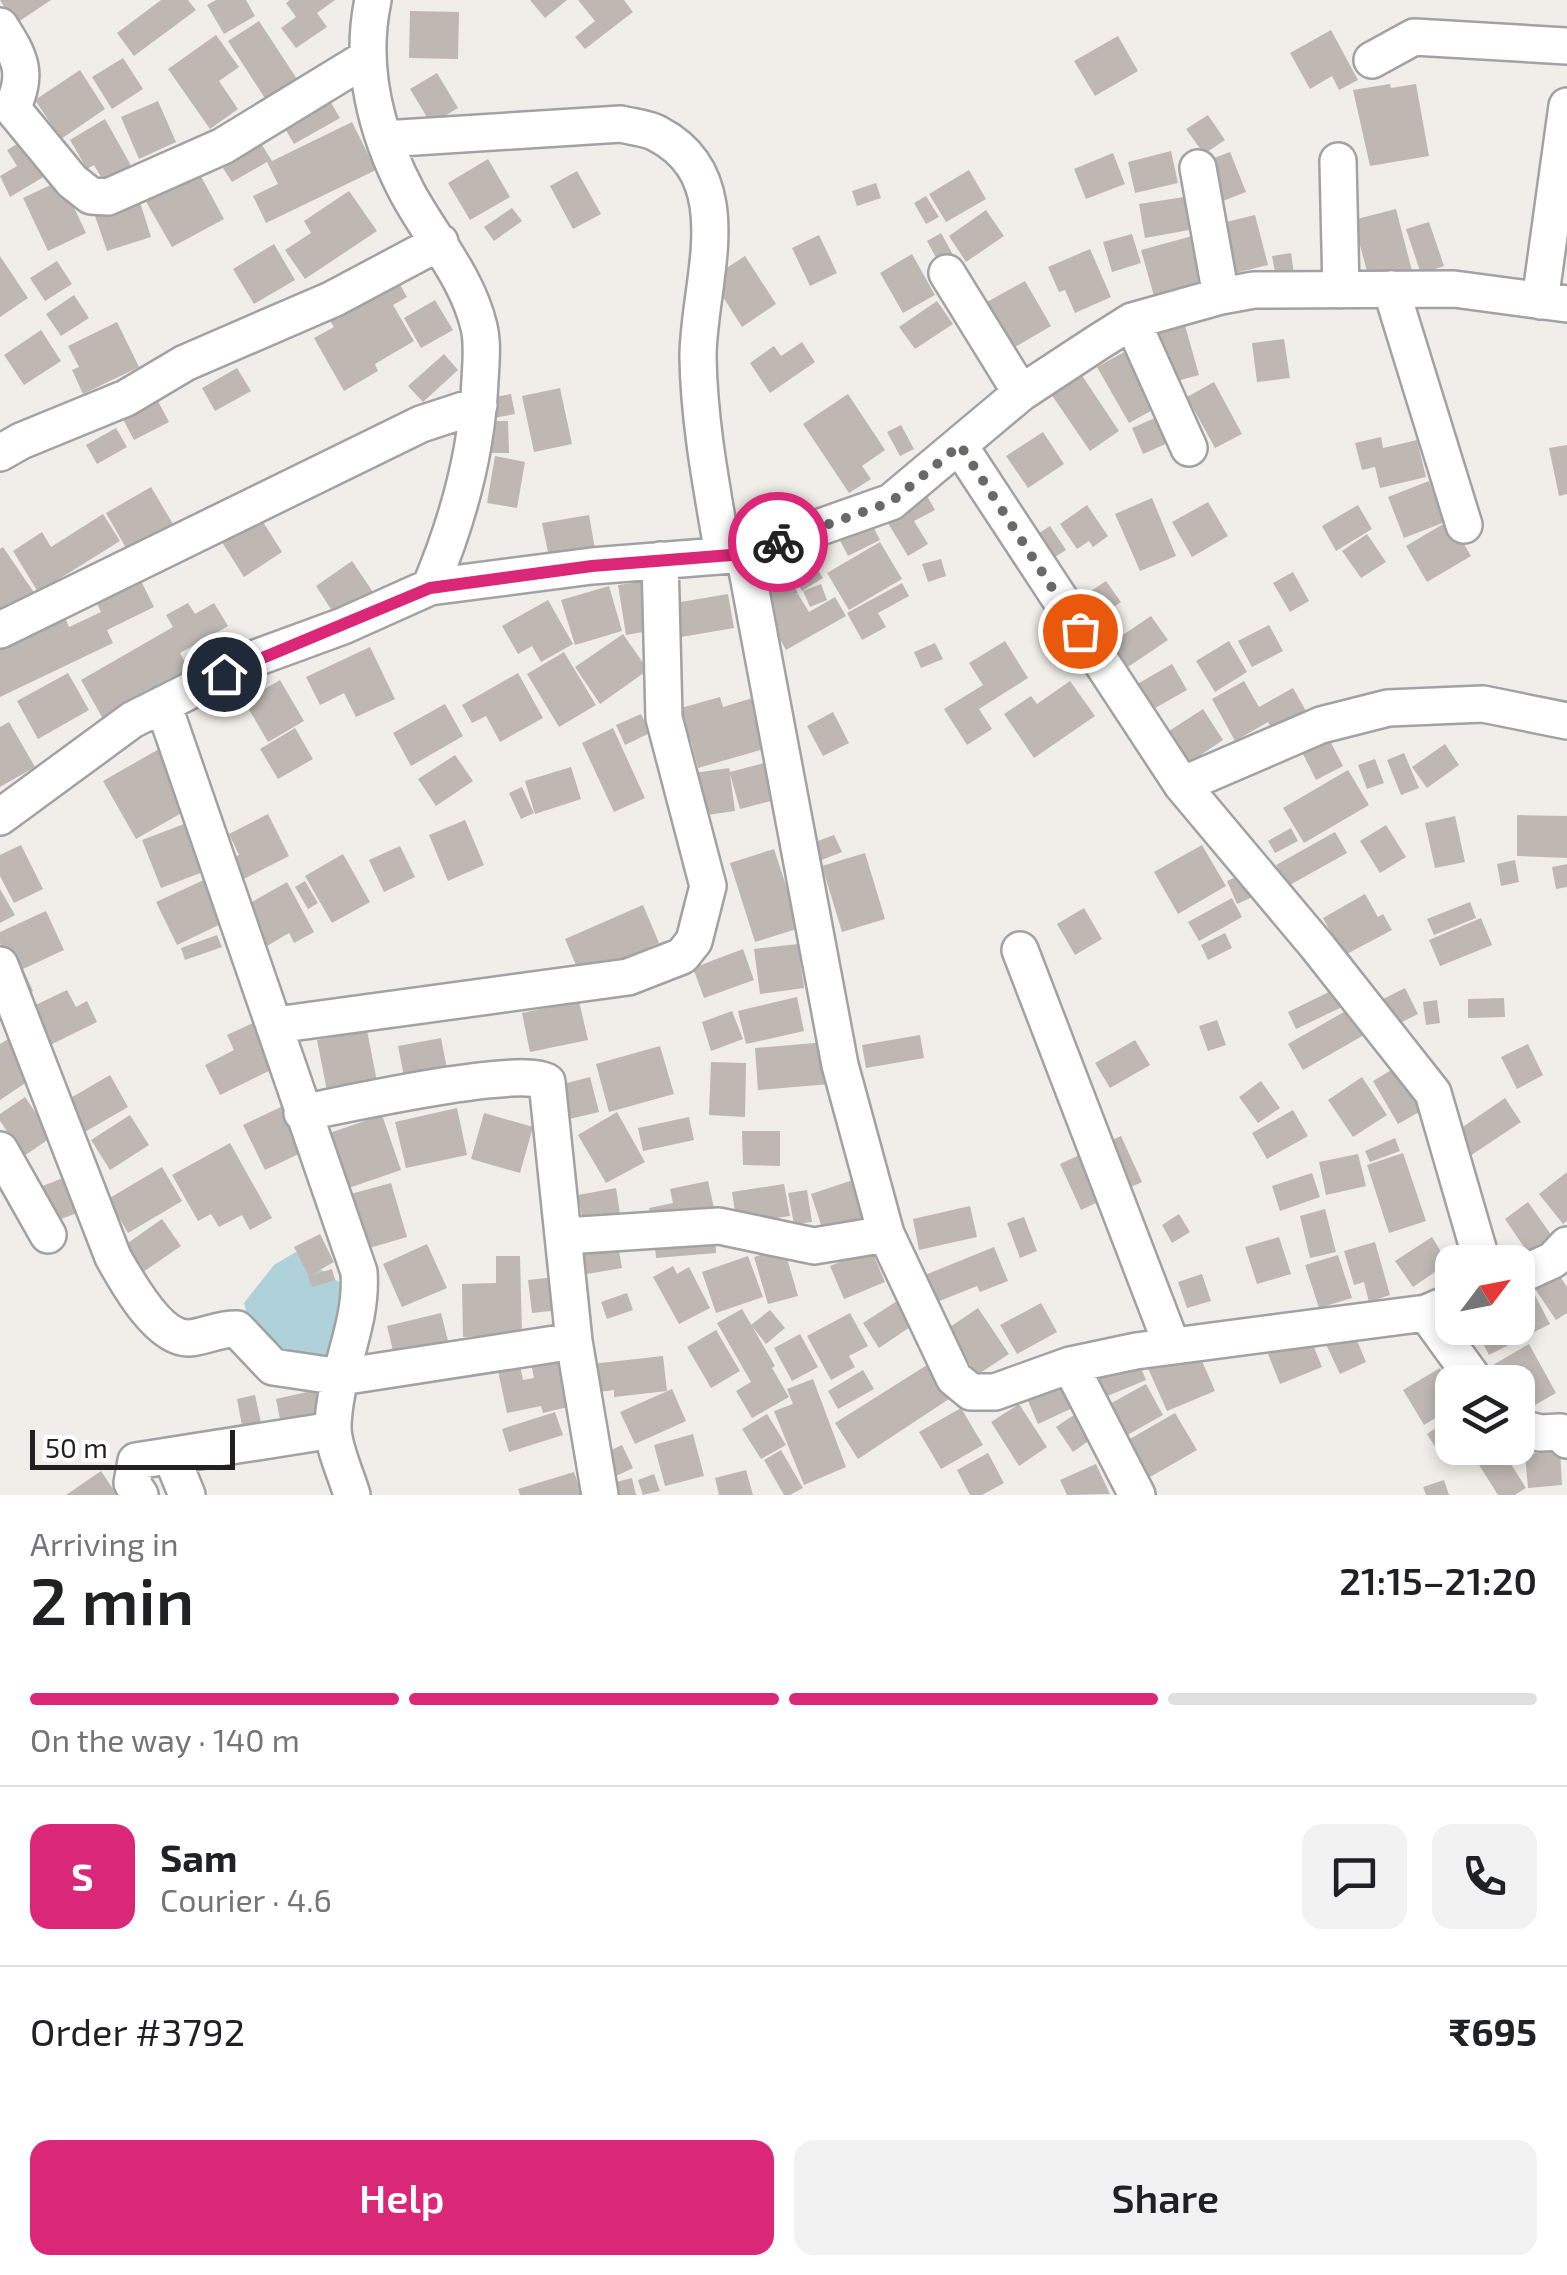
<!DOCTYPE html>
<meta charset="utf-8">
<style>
:root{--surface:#fff;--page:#f2f2f2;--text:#202124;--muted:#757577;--line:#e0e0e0;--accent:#db2777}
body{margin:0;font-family:"Exo 2",sans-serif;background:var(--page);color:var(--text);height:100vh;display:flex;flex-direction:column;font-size:38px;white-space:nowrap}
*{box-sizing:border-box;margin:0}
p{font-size:32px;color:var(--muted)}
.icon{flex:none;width:55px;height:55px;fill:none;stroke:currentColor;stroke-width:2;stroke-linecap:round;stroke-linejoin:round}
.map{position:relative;height:1495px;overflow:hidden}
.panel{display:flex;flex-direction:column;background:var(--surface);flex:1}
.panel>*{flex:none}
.needle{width:65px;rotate:58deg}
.fabs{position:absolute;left:1435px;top:1245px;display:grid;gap:20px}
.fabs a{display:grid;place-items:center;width:100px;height:100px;border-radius:20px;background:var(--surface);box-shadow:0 5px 15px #0003;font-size:50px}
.scale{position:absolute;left:30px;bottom:25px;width:205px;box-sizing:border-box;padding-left:10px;border:5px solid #212121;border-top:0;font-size:28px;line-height:35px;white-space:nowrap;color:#212121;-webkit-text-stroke:8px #fff;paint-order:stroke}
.pin{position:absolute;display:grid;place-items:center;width:85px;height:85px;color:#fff;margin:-42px;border:5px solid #fff;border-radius:50%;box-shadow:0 2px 10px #0007}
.courier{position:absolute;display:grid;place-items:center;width:100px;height:100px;margin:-50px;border:8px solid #db2777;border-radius:50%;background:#fff;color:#222;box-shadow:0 2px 12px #0007}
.summary em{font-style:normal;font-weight:600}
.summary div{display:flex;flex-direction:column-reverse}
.summary{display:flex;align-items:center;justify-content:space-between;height:170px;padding:0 30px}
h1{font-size:65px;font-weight:600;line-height:75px}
.bar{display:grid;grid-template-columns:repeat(4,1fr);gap:15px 10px;align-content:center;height:120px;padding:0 30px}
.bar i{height:12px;border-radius:8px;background:var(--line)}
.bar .active{background:var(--accent)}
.bar p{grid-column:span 4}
.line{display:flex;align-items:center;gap:25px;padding:0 30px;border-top:2px solid var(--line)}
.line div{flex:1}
.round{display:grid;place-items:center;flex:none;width:105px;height:105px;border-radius:20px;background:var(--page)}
.action{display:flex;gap:20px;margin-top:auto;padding:20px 30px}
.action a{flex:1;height:115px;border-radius:20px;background:var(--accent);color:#fff;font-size:40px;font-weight:600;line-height:115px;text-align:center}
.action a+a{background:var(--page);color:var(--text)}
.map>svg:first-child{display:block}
.water{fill:#afd1d9}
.building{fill:#beb7b2}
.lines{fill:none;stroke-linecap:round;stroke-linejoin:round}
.minor-casing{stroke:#a2a2a2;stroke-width:40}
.minor{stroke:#fff;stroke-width:35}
.done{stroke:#6a6967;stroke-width:10;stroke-dasharray:0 18}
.route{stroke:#db2777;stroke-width:12}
</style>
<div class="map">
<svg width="1567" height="1495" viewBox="0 0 1567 1495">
<rect width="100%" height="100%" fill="#f1eee9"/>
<path class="water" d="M296,1252L346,1287L343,1355L277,1360L252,1333L244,1303L274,1265Z"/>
<path class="building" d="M0,0H51L15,24Z
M161,0H188L196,10L134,56L117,33Z
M216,0H246L255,16L224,34L207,5Z
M290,0H335L317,13L327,27L296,48L281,28L296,17L286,3Z
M530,0H567L545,18Z
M578,0H624L633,12L585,49L575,37L595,21Z
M410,11L459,12L458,59L409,58Z
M259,21L297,79L266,100L228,41Z
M1331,30L1358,80L1339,90L1332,76L1310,89L1290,53Z
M216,35L239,67L219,81L238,109L210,129L168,69Z
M1118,36L1138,71L1095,96L1074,61Z
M123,58L143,89L112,109L92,77Z
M80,70L105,109L61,139L35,100Z
M437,73L458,108L431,124L410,89Z
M1390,84L1391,88L1416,84L1429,156L1370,166L1353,90Z
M326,94L340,118L294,144L280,120Z
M158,101L176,142L139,159L121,117Z
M1208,115L1225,140L1204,154L1186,129Z
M105,119L133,169L105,184L94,165L87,169L70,140Z
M352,122L376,170L266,223L253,196L278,184L267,162L232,182L223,168L262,145L272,161Z
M24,140L45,176L10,197L0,176L17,166L7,150Z
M1171,151L1178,183L1135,193L1128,162Z
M1230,152L1246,192L1223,201L1206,161Z
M1113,153L1125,184L1086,199L1074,169Z
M488,159L510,197L470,220L448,183Z
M197,169L224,219L172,247L144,198Z
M969,170L986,199L946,222L929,194Z
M577,171L601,214L573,229L550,186Z
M61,180L86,233L48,251L23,198Z
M876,183L881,198L857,206L852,191Z
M349,191L377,231L305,279L285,250L311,233L304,221Z
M926,196L939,217L926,224L914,203Z
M1184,197L1189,230L1145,238L1139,204Z
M139,199L151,237L107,251L94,213Z
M512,208L522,221L494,241L484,227Z
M1396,209L1412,271L1370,282L1353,220Z
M986,210L1004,236L966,262L949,236Z
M1255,215L1268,265L1227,275L1214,225Z
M1429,222L1444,266L1421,274L1406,229Z
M941,233L958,264L944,272L927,241Z
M1132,234L1141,263L1112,272L1103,242Z
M819,235L837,273L810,286L792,248Z
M1196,235L1209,281L1154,296L1141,250Z
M274,244L295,280L254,304L233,269Z
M1090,249L1111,297L1075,313L1065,290L1059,292L1048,267Z
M1291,253L1294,274L1276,277L1272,256Z
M912,254L935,295L903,313L880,273Z
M0,256L28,298L0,317Z
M745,256L776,304L742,327L711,278Z
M57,261L72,284L45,301L30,278Z
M394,274L407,297L393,305L414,341L375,364L378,371L344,391L314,338L334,327L325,313Z
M1025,281L1051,326L1005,353L978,307Z
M74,295L89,318L61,336L46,314Z
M435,300L453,330L421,348L404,318Z
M937,301L953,324L915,349L899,327Z
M1182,315L1199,375L1166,384L1149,324Z
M117,322L139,367L83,394L72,370L79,367L68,346Z
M41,330L61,361L24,385L4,355Z
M1284,339L1290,378L1257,382L1252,343Z
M802,342L815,362L770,393L750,363L774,346L781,356Z
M1124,352L1156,408L1129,423L1097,367Z
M444,354L458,370L423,402L408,386Z
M237,368L251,391L215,411L202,388Z
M1081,374L1119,431L1090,451L1051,394Z
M1214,382L1242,434L1215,448L1187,397Z
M151,388L169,422L134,440L116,406Z
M560,388L572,444L534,452L522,396Z
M511,394L515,414L489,419L485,399Z
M848,394L885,450L862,466L871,479L849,493L803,424Z
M1166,413L1177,439L1143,454L1132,428Z
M484,421H508L509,453H485Z
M901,425L914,449L900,456L887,432Z
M116,428L127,447L97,464L86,445Z
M1043,432L1064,464L1028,488L1006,456Z
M1381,437L1383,448L1417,440L1426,477L1380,488L1375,467L1362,470L1355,443Z
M1567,445V494L1559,496L1549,448Z
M495,456L525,462L517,508L487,503Z
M1429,481L1445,522L1404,538L1388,497Z
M151,487L176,529L130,555L106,513Z
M927,496L935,510L914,521L928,544L908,556L886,520Z
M1152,498L1176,556L1140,571L1115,514Z
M1208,502L1228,536L1192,557L1172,522Z
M1087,505L1108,536L1093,547L1089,541L1077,549L1060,524Z
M1358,505L1372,529L1336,551L1322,526Z
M256,511L282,552L244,577L218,536Z
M103,514L120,541L38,592L13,551L42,532L51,547Z
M589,515L595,549L549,557L542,523Z
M869,519L880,540L848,556L837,535Z
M1450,520L1471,556L1427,582L1406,546Z
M1050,526L1066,550L1033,571L1017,547Z
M1367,534L1386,562L1361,578L1342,551Z
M880,542L902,579L849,610L827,573Z
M3,547L35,594L0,617V549Z
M941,559L946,576L928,582L922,564Z
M352,561L375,595L338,620L316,586Z
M816,567L823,578L802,591L795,579Z
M1293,572L1309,601L1290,612L1273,583Z
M140,579L154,607L107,630L113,643L0,697V638L31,633L65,618L69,627L101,612L90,588Z
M790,580L798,593L795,595L798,594L809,612L835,597L846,616L786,650L757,599Z
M646,581L654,630L626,635L618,585Z
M1106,581L1121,602L1094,621L1079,599Z
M902,583L909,596L878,613L886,627L862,640L847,613Z
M821,584L827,600L810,607L803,591Z
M609,586L622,631L575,645L561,600Z
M728,594L734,628L681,637L675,603Z
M548,600L573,644L541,662L532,646L518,654L502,626Z
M188,603L195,614L214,603L228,626L180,653L189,669L103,719L81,680L173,627L166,615Z
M1151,616L1168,640L1119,673L1102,649Z
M1269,625L1283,651L1252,667L1238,641Z
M623,634L648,670L600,704L575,667Z
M1005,641L1028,678L979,709L992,729L967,745L944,709L983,685L969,663Z
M1229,641L1247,672L1215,692L1196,661Z
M935,643L943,659L921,668L914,652Z
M370,647L395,699L356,717L344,693L320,705L306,677Z
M564,652L596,705L559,727L527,674Z
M1172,664L1187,690L1141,716L1127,690Z
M68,673L89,710L38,739L17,701Z
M518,673L543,718L500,742L486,716L472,723L462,705Z
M280,680L304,721L268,742L244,701Z
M1070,681L1095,716L1034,758L1004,714L1031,696L1037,704Z
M1244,681L1259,707L1293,688L1314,725L1281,744L1268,722L1235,741L1212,699Z
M759,696L774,746L698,768L691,741L680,745L670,711L720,697L723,707Z
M445,704L463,736L411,766L393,733Z
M1203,709L1223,740L1186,765L1166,733Z
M833,712L849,743L823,756L807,726Z
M641,714L650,733L625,745L616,725Z
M9,722L35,767L0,787V727Z
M295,728L313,759L278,779L260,749Z
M613,728L645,798L614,812L582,743Z
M1329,739L1343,766L1316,780L1302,752Z
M1445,744L1459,765L1427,788L1412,767Z
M159,749L192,807L136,839L103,781Z
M1404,753L1419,788L1401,795L1387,760Z
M455,755L473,781L436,806L418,779Z
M1375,759L1384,783L1367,789L1358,765Z
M772,761L783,798L740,809L730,774L735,811L700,816L694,773L729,768L730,772Z
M571,767L581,799L535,814L525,781Z
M1348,770L1369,805L1304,843L1283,808Z
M522,787L534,813L521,819L509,793Z
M268,814L289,856L234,884L223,863L239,855L229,834Z
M1517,815L1567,816V858L1517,856Z
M1455,816L1465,862L1435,868L1425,823Z
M465,820L484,865L448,881L429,835Z
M184,824L203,872L161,888L142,840Z
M1386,825L1406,857L1380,873L1360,841Z
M1291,828L1298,841L1275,853L1268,841Z
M1335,832L1347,853L1288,886L1276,865Z
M834,835L842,852L814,863L807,845Z
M21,845L43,889L14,903L0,876V855Z
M1202,845L1226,886L1178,914L1154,872Z
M400,846L415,877L384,892L369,860Z
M774,849L800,928L755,942L730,863Z
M865,853L885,919L842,932L822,866Z
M343,854L370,902L332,923L305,876Z
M1515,860L1519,882L1501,886L1497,864Z
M1567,864V887L1556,889L1552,867Z
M1249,871L1259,894L1237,904L1227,881Z
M206,879L227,921L177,945L156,902Z
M305,881L318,903L308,909L295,887Z
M287,882L314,932L294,943L289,933L267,946L245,906Z
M0,889L15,915L0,923Z
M1365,894L1378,917L1383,914L1392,930L1343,956L1323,918Z
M1232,898L1242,917L1199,941L1188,922Z
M1470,902L1476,918L1434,935L1427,919Z
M643,905L659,943L581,977L565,939Z
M1084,908L1102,939L1075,955L1057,924Z
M46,911L64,950L23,969L33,991L24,995L0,943V932Z
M1481,918L1492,945L1440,966L1429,940Z
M1225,933L1232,948L1208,960L1201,945Z
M217,935L222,947L185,960L181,948Z
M798,944L804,988L760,994L754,949Z
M743,949L754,980L704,998L693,968Z
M1405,988L1418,1014L1390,1028L1377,1002Z
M67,990L76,1007L87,1001L97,1022L46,1047L27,1009Z
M1333,990L1342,1007L1296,1029L1288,1012Z
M797,997L804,1031L746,1044L738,1011Z
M1504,998L1505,1017L1468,1018V999Z
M1437,1000L1440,1023L1426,1025L1423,1002Z
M579,1001L588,1040L530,1052L522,1013Z
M1349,1009L1364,1035L1303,1070L1288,1044Z
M732,1011L743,1039L711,1051L702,1022Z
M259,1020L281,1065L220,1095L205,1065L234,1050L227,1035Z
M1217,1020L1226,1045L1208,1051L1199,1026Z
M367,1030L378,1087L328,1096L317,1040Z
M920,1035L924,1058L866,1068L862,1045Z
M10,1038L36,1076L0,1100V1044Z
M441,1038L449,1079L406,1087L398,1046Z
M1135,1040L1150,1065L1110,1088L1095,1063Z
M826,1042L830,1084L758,1090L755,1048Z
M1528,1044L1543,1075L1517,1089L1501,1057Z
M660,1046L674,1094L609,1112L596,1064Z
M711,1062L746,1063L745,1117L709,1115Z
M1403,1063L1428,1107L1398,1124L1373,1081Z
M110,1075L128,1107L71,1140L60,1121L77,1111L69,1099Z
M590,1077L599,1112L561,1121L552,1087Z
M1362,1077L1387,1115L1353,1137L1328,1100Z
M1261,1081L1280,1108L1258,1123L1239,1097Z
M25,1097L52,1137L24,1156L0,1121V1114Z
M1505,1098L1521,1122L1470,1156L1454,1133Z
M283,1106L305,1151L265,1170L243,1125Z
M457,1108L467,1155L406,1168L395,1122Z
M1293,1110L1308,1136L1267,1159L1252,1133Z
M617,1112L645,1162L606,1183L578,1135Z
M484,1113L533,1127L520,1173L471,1159Z
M130,1115L149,1145L110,1170L91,1140Z
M382,1115L401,1170L340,1191L321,1136Z
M689,1117L694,1140L643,1151L638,1128Z
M742,1131H780V1166L743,1165Z
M1121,1136L1142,1182L1115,1194L1095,1147Z
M1395,1138L1400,1151L1370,1162L1365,1151Z
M230,1143L272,1218L250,1230L242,1215L219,1227L211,1214L198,1221L172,1175Z
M1086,1152L1107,1198L1081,1210L1060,1164Z
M1403,1153L1426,1221L1389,1233L1367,1165Z
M1358,1154L1366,1186L1326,1195L1319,1162Z
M162,1167L182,1201L128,1233L108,1199Z
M1567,1172V1221L1563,1224L1539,1194Z
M1312,1173L1320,1197L1280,1211L1272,1186Z
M862,1177L876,1220L825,1237L811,1194Z
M63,1178L77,1213L53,1222L40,1187Z
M708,1181L716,1217L653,1230L649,1208L673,1203L670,1189Z
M391,1183L407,1237L363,1250L347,1195Z
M784,1184L790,1216L737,1224L732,1192Z
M616,1188L621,1220L584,1227L578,1195Z
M807,1190L812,1222L794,1224L788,1193Z
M1528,1202L1554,1239L1530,1256L1505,1219Z
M970,1206L977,1237L919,1250L913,1219Z
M1325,1209L1336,1252L1310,1258L1300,1216Z
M1179,1214L1190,1232L1172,1243L1162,1225Z
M1024,1217L1037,1251L1020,1258L1007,1223Z
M162,1219L181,1246L143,1272L125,1245Z
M715,1230L716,1253L656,1258L654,1234Z
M320,1234L334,1262L309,1276L294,1247Z
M1279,1237L1291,1274L1257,1284L1245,1247Z
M1432,1237L1448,1263L1413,1287L1395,1261Z
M617,1240L622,1268L575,1276L570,1248Z
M1375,1242L1390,1295L1369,1302L1364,1282L1354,1285L1344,1251Z
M427,1244L447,1288L402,1307L383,1264Z
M994,1247L1008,1281L980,1292L977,1286L937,1302L925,1275Z
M784,1248L798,1296L768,1304L754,1257Z
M871,1249L885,1282L844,1299L830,1266Z
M1338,1255L1352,1298L1319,1308L1305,1265Z
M496,1256H520L522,1335L463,1337L462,1284L496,1283Z
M748,1256L763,1297L716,1313L702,1272Z
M673,1266L677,1274L689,1267L710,1308L679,1324L653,1277Z
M1554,1267L1567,1287V1313L1556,1320L1531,1283Z
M332,1269L335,1280L312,1287L308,1276Z
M1202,1274L1211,1301L1187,1308L1178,1282Z
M556,1277L560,1310L532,1313L528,1280Z
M1530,1286L1550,1324L1489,1355L1475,1328H1518V1293Z
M627,1293L633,1310L607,1319L601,1302Z
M897,1301L913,1325L879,1348L863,1323Z
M1041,1303L1057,1332L1017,1354L1000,1325Z
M978,1308L1009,1354L977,1375L947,1329Z
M742,1309L775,1366L772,1368L789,1397L752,1418L736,1391L751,1382L717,1323Z
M770,1310L785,1328L766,1344L751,1325Z
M441,1313L449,1345L395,1359L387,1326Z
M850,1313L868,1346L849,1356L855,1367L831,1380L807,1336Z
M1351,1326L1366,1362L1340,1374L1323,1338Z
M716,1330L740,1371L711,1388L687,1347Z
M800,1334L818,1367L792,1381L774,1348Z
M1310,1337L1322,1367L1280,1384L1268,1354Z
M566,1344L580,1404L543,1413L541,1406L507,1413L497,1366L519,1361L523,1380L534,1378L529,1353Z
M1529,1344L1556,1393L1519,1414L1518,1382H1502L1493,1365Z
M1195,1345L1215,1391L1167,1411L1147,1366Z
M663,1356L667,1391L614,1397V1390L585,1394L582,1365Z
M1136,1356L1146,1380L1098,1400L1088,1376Z
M927,1365L949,1399L858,1459L835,1423Z
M1440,1368L1452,1389V1408L1424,1425L1403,1390Z
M863,1370L874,1389L838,1409L828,1391Z
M1066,1376L1079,1405L1038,1424L1025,1394Z
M813,1379L846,1467L804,1485L774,1411L793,1404L787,1389Z
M1146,1384L1163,1415L1115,1442L1097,1411Z
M672,1389L686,1421L635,1444L620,1412Z
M316,1390L323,1426L283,1434L276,1399Z
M255,1395L262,1427L243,1431L237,1399Z
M1019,1404L1047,1447L1019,1466L991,1422Z
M961,1408L983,1445L941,1469L919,1432Z
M1084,1408L1101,1432L1073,1452L1056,1427Z
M555,1412L563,1435L509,1452L502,1429Z
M1175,1413L1197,1450L1136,1485L1114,1448Z
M767,1414L786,1445L761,1459L742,1429Z
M1452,1417V1448L1441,1456L1427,1434Z
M693,1434L704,1476L665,1486L654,1445Z
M622,1445L633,1468L612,1478L601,1455Z
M781,1450L803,1488L790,1495H784L764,1460Z
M1560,1451L1562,1485L1528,1488L1525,1454Z
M1483,1452L1490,1462L1504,1453L1526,1488L1515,1495H1498L1474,1457Z
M988,1453L1004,1483L982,1495H970L957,1470Z
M1096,1464L1110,1494L1067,1495L1060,1480Z
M746,1470L753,1495H719L715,1478Z
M101,1471L117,1495H66Z
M574,1472L582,1495H520L518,1489Z
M654,1474L660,1491L643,1495L638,1480Z
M632,1478L636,1495H604L601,1486Z
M1444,1480L1449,1495H1426L1423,1487Z"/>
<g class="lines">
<defs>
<path id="minor" d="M0,26C20,57 29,74 12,108L72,181L91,196L108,197L223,146L367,58
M1372,60L1414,37L1567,46
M384,139L621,124C632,127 648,128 658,134C743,179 698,283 698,357C699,423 712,489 723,554
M1338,161L1341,290
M1198,168L1221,296
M947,273L1021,393
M1391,289L1464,525
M1540,301L1567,106
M1132,321L1189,448
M959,445L1182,785L1317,946L1433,1093L1482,1262
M0,453L21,441L126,398L185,363L333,299L440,242
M744,554L840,1065L886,1234L954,1378L971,1392H995L1070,1365L1137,1495
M430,587L592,566L744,554L891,502L1021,393L1097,343L1132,321L1221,296L1254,290L1454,289L1567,304
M0,630L421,424L479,405
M163,704L359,1272C363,1326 334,1373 333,1427C333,1448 346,1474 352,1495
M1182,785L1321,725L1388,708L1483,704L1567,721
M0,817L132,720L253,659L343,626L430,587C458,521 477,453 480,380C481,363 483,343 479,327C467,276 431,237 407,192C376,133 359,66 373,0
M1020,950L1172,1346
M0,965L113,1257C126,1280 158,1339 189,1338C205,1337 220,1328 237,1329L273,1367L341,1377L574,1341
M276,1025L628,977L682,956L694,941L708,886L664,718L660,560
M302,1113C342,1105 521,1065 547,1082L574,1341L600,1495
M0,1150L48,1235
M565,1236L719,1226L814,1246L886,1234
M1518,1276L1553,1260L1567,1245
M1426,1313L1476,1382
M1070,1365L1136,1351L1426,1313L1452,1302
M1518,1427L1540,1433L1560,1432L1567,1440
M171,1456L187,1495
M140,1495L132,1483L136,1461L333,1430"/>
</defs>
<use href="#minor" class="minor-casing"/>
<use href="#minor" class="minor"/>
</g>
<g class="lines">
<path class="done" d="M778,542L891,502L960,445L1080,631"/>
<path class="route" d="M224,674L430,588L592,566L744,554L778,542"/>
</g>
</svg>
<div class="fabs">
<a><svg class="needle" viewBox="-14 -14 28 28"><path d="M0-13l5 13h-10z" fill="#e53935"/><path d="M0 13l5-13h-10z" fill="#757577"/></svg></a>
<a><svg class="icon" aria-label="layers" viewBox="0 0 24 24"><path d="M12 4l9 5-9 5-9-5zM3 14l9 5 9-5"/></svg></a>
</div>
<div class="scale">50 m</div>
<div class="pin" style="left:1080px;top:631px;background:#ea580c"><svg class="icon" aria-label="bag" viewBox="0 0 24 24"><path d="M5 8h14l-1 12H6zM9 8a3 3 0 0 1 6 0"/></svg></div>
<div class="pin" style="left:224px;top:674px;background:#1f2937"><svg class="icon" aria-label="home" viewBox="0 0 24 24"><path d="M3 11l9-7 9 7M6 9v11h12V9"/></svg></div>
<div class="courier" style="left:778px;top:542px"><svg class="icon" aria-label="bike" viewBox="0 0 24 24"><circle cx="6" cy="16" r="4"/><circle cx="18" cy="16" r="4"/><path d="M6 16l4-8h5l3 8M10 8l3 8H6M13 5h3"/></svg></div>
</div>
<section class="panel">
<div class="summary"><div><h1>2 min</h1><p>Arriving in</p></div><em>21:15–21:20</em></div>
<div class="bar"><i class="active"></i><i class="active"></i><i class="active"></i><i></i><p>On the way · 140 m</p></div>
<div class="line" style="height:180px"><b class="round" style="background:var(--accent);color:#fff">S</b><div><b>Sam</b><p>Courier · 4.6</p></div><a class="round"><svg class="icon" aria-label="chat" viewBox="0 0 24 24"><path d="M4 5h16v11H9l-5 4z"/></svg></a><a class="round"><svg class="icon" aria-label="phone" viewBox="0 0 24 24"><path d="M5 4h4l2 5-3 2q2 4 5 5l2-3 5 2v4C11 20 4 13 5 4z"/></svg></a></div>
<div class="line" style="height:130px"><div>Order #3792</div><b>₹695</b></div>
<div class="action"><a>Help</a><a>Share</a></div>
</section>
